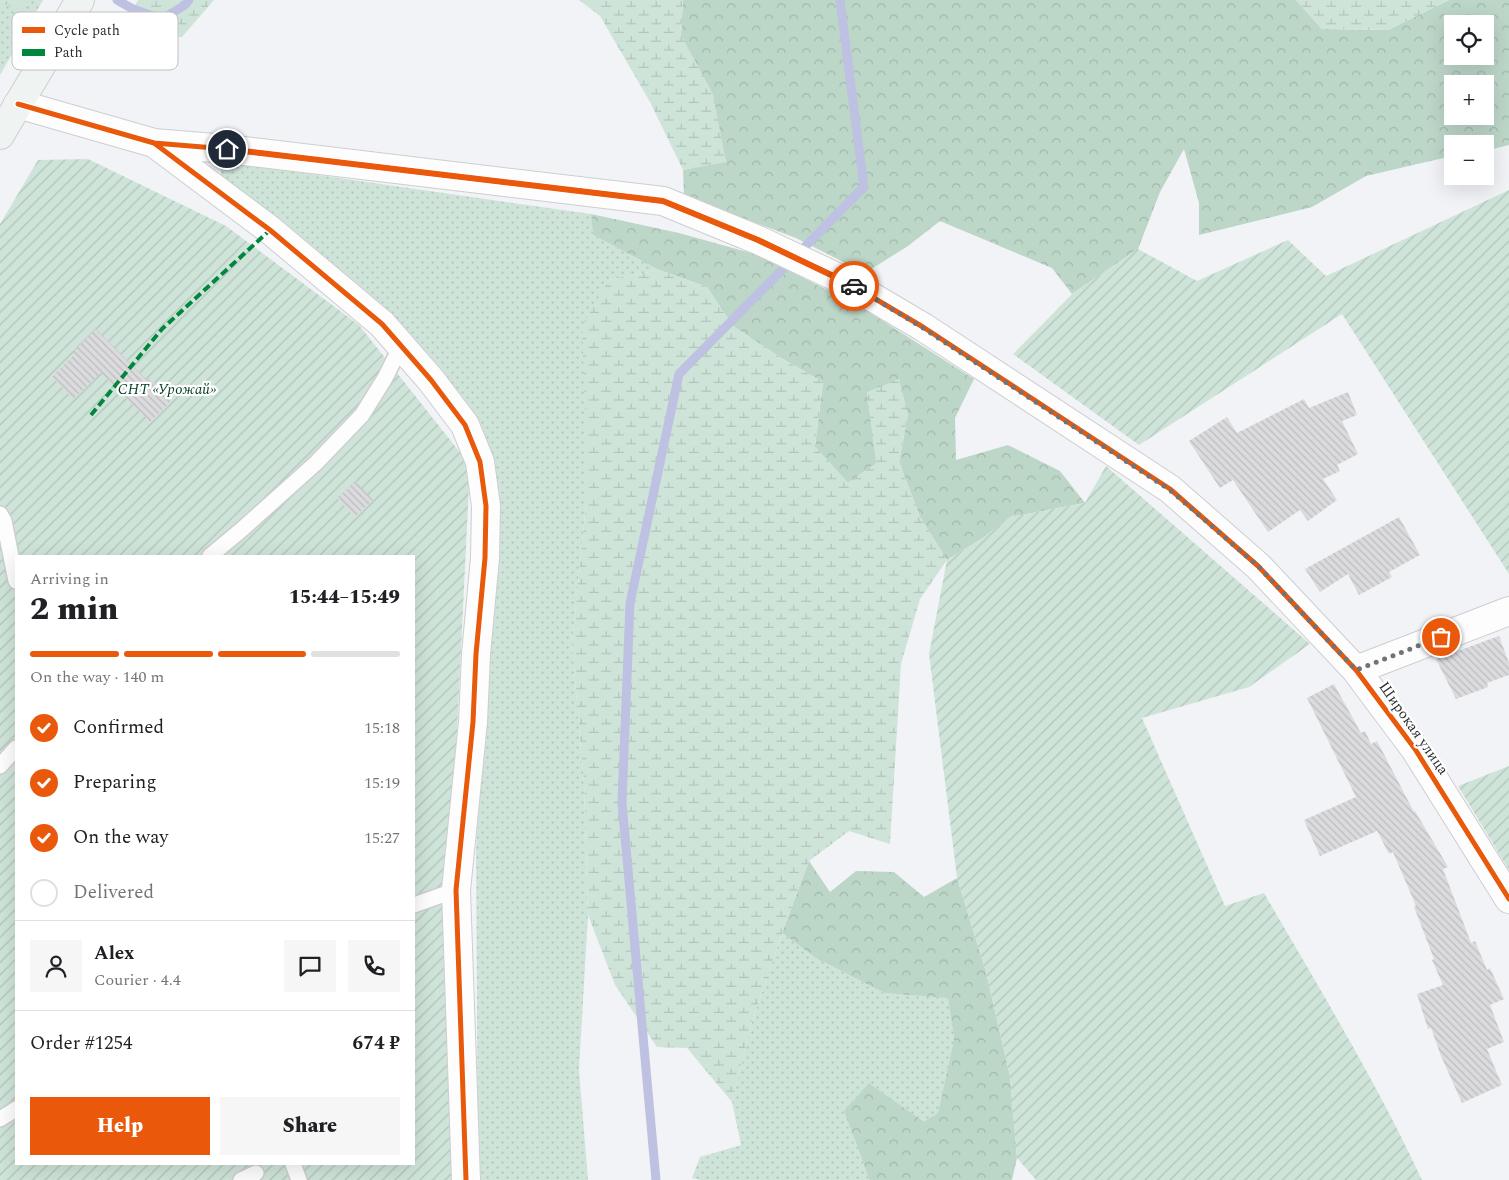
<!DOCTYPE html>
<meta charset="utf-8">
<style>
:root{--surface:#fff;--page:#f6f6f6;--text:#202124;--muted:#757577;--line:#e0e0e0;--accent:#ea580c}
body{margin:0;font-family:Spectral,serif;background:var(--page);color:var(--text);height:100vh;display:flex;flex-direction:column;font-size:19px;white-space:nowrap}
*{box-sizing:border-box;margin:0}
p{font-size:16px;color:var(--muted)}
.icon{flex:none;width:28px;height:28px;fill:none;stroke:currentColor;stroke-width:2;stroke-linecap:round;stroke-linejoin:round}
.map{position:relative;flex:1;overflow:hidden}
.sheet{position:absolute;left:15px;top:555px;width:400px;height:610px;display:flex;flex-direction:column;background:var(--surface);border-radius:0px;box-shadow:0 5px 20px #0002}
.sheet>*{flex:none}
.buttons{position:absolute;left:1444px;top:15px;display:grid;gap:10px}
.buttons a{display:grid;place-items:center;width:50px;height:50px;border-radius:0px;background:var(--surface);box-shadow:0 5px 20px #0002;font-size:25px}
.pin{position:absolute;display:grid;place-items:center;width:42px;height:42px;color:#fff;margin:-21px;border:2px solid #fff;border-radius:50%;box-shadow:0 1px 5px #0007}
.courier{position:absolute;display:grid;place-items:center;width:50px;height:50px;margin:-25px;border:4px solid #ea580c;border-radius:50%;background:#fff;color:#222;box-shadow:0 1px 6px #0007}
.overview em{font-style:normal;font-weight:800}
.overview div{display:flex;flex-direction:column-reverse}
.overview{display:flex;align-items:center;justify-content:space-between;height:85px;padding:0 15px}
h1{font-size:32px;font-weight:800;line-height:38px}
.bar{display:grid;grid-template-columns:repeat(4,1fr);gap:8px 5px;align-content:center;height:60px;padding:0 15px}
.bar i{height:6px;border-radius:4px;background:var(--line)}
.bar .current{background:var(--accent)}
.bar p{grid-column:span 4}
.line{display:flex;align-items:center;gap:12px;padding:0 15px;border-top:1px solid var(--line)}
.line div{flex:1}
.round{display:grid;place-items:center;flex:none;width:52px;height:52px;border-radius:0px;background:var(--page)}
ol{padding:0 15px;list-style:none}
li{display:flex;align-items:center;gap:15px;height:55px}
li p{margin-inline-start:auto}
li .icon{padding:5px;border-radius:50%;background:var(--accent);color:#fff;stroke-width:4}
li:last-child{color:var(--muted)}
li i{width:28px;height:28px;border:2px solid var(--line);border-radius:50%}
.action{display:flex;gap:10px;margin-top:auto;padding:10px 15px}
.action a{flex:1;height:58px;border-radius:0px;background:var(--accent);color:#fff;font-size:20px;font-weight:800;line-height:58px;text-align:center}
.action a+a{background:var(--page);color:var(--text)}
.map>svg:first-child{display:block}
.grass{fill:url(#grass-dots)}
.forest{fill:url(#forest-crowns);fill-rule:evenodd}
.wetland{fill:url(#wetland-marsh)}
.garden{fill:url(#garden-furrows);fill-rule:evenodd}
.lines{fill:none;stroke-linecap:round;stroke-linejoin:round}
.stream{stroke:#bec1e1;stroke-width:9}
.building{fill:url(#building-back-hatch)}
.lane-casing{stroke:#ceced1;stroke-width:18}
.street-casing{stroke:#ceced1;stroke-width:30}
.secondary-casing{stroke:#ceced1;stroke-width:30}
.lane{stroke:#fdfdfe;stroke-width:15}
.street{stroke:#fdfdfe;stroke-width:28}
.secondary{stroke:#eff4f2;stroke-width:28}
.quiet{stroke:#00873e;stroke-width:4;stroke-dasharray:8 4;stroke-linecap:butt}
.cycleway-casing{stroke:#fff;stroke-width:8}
.cycleway{stroke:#e8590c;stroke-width:5}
.done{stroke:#727376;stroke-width:5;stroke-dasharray:0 9}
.route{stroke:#ea580c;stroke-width:6}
.labels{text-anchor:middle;stroke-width:4.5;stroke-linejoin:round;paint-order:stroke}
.park-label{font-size:15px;font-style:italic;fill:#084227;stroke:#fff}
.street-label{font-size:15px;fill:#2d2e30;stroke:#fff}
.key{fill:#fff;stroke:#c0c0c1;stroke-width:1}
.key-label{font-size:14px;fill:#2d2e30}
</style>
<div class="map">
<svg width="1509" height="1180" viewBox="0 0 1509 1180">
<defs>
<pattern id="grass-dots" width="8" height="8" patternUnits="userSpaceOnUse" patternTransform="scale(1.25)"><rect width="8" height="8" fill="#cfe4d9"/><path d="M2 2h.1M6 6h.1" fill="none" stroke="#b2c4bb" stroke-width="1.8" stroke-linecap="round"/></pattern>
<pattern id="forest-crowns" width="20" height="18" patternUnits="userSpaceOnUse" patternTransform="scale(1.25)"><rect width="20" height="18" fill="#bcd6c8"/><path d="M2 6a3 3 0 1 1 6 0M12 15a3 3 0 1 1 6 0" fill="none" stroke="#a2b8ac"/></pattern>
<pattern id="wetland-marsh" width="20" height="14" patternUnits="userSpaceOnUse" patternTransform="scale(1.25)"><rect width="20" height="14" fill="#cfe4d9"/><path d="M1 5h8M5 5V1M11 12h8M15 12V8" fill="none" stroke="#b2c4bb"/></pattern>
<pattern id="garden-furrows" width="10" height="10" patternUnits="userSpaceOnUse" patternTransform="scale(1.25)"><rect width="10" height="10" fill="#cfe4d9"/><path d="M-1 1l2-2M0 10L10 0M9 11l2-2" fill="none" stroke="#b2c4bb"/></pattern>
<pattern id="building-back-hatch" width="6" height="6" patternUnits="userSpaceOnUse" patternTransform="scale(1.25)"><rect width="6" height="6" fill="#dbdbde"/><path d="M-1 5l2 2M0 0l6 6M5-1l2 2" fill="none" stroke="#bcbcbf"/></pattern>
</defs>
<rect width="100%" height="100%" fill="#f2f3f7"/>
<path class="grass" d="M0,0H43L0,75Z
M220,161L591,214L593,235L659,270L609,280L586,436V504L572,644L584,784L588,915L579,1070L588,1180H478L476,849L488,668L477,420L222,193Z
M782,933L816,958L884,993L948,997L954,1039L938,1113L924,1123L869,1083L860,1153L869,1180H700L692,1178L700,1157L741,1145L732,1102L750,1028Z"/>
<path class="forest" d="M683,0H1296L1322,29L1388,30L1449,0H1509V145L1485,151V144H1452V156L1366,176L1312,207L1199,235V203L1184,149L1160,192L1138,249L1072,294L1052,268L940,221L908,246L865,273L796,238L684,196L683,170L726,161L681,35ZM1452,24H1485V56H1452ZM1452,84H1485V116H1452Z
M591,214L679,233L758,255L861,307L974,379L955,418L956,460L1008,445L1060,471L1085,503L1010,517L983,538L947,560L920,517L899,462L908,414L867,392L877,463L848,483L815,447L823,382L781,358L733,326L707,287L659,270L593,235Z
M809,861L830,892L856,871L894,872L924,897L957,878L986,972L1010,1076L1017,1158L1012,1180H869L860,1153L844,1111L869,1083L924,1122L938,1113L954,1039L948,998L884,993L816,958L782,933Z"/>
<path class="wetland" d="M0,0H28L22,10L0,3Z
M138,0H214L182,37L119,34Z
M579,0H683L681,35L713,94L726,162L683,170L650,102L600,16Z
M1296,0H1449L1388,30L1322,29Z
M659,270L707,287L733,326L781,358L823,382L815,447L848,483L876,463L867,392L899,379L908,414L899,462L920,517L947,560L920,599L901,664L890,844L849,831L809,861L782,933L750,1028L732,1102L687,1048L657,1047L615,985L588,915L584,784L572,644L586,504V436L582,326L609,280Z"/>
<path class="garden" d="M88,159L226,226L359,325L470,465L449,896L456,1180H0V224L38,160ZM16,556H414V1164H16Z
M1509,190V574L1342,314L1139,445L1013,354L1072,294L1138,249L1197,281L1288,240L1326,276Z
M1106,466L1310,644L1249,687L1142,718L1225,906L1264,893C1319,988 1376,1081 1422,1180H1036L1017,1158L1010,1076L986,972L957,878L929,654L947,560L983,538L1010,517L1085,503Z
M1509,766V870L1458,786Z"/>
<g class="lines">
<path class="stream" d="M117,0L133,9L162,19L185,5L189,0
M656,1180L622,803L630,603L679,374L864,187L840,0"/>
</g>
<path class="building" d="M96,329L147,380L149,378L171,401L150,422L101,373L73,399L52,377L75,354L73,352Z
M1348,392L1357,415L1342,421L1358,454L1337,465L1340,471L1323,479L1337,500L1308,521L1300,510L1268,532L1233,480L1220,488L1189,441L1227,417L1237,433L1304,399L1309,408Z
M356,481L373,500L354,517L337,498Z
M1399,517L1420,555L1389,572L1392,577L1359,595L1348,574L1320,592L1305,569Z
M1499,636L1509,663V675L1487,683L1488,687L1456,699L1436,659Z
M1334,684L1361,733L1365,731L1371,744L1377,741L1414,812L1415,811L1448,867L1443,869L1471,943L1475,941L1487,970L1490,968L1504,999L1490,1005L1504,1042L1487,1049L1502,1085L1462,1103L1441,1056L1431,1028L1428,1029L1417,994L1443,985L1432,960L1434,959L1414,907L1416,906L1393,852L1389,854L1377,831L1320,856L1304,820L1356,797L1307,698Z"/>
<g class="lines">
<defs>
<path id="lane" d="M0,514L4,521L16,581
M210,556L240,531L316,463L362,415L385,378L401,346
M0,766L16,748
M414,905L456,890
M0,1119L16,1109
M293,1164L299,1180
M241,1180L256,1173"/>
<path id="street" d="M18,104L154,143L227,149L663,201L758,240L845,281L923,327L1170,489L1258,566L1356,670L1415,749L1509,899
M154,143L270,230L382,324L431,380L465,425L480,462L486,506L485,558L476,654L473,722L456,890L466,1180
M1356,670L1509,611"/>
<path id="secondary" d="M0,135L80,0"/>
</defs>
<use href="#lane" class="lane-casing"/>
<use href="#street" class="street-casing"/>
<use href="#secondary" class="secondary-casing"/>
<use href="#lane" class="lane"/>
<use href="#street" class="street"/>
<use href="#secondary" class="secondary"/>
<path class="quiet" d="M91,415L162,329L270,230"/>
<defs>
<path id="cycleway" d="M18,104L154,143L227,149L663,201L758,240L845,281L923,327L1170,489L1258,566L1356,670L1415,749L1509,899
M154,143L270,230L382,324L431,380L465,425L480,462L486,506L485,558L476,654L473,722L456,890L466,1180"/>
</defs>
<use href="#cycleway" class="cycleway-casing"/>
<use href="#cycleway" class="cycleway"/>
</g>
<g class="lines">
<path class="done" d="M854,286L923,328L1170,490L1258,566L1356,670L1441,637"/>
<path class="route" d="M227,149L663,201L758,240L854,286"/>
</g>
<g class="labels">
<g class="park-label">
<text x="167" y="394">СНТ «Урожай»</text>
</g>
<g class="street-label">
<text transform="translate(1414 728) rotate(55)" y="5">Широкая улица</text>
</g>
</g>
<rect x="12" y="12" width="166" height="58" rx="8" class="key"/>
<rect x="22" y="27" width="23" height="6" fill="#e8590c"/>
<rect x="22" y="49" width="23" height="7" fill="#00873e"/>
<g class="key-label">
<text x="54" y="35">Cycle path</text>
<text x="54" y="57">Path</text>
</g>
</svg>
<div class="buttons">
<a><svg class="icon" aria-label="locate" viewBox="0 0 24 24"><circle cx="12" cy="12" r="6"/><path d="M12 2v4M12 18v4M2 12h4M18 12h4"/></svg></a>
<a>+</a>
<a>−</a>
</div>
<div class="pin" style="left:1441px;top:637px;background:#ea580c"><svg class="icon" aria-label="bag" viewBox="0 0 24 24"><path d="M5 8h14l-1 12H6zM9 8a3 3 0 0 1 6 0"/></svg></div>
<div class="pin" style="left:227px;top:149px;background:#1f2937"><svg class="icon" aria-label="home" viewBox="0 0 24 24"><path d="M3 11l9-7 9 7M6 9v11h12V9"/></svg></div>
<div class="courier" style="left:854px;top:286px"><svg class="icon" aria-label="car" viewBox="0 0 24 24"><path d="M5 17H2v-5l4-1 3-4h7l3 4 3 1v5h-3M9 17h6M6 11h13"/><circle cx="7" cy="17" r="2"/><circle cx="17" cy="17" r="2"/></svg></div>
<section class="sheet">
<div class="overview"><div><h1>2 min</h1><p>Arriving in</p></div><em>15:44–15:49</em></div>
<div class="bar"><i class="current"></i><i class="current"></i><i class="current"></i><i></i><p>On the way · 140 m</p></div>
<ol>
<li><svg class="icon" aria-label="check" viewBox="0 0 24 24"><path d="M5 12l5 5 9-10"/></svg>Confirmed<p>15:18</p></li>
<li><svg class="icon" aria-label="check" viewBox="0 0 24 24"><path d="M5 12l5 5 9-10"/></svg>Preparing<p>15:19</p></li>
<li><svg class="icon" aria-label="check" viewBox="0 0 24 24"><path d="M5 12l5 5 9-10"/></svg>On the way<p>15:27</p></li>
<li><i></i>Delivered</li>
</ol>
<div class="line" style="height:90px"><a class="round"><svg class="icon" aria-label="person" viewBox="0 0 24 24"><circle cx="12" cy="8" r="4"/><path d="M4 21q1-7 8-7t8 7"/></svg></a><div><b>Alex</b><p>Courier · 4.4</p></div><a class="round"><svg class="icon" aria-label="chat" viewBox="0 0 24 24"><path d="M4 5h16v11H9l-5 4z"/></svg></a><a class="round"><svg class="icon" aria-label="phone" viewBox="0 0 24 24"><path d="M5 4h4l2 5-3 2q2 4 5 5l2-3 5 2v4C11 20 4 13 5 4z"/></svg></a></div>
<div class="line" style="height:65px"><div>Order #1254</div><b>674 ₽</b></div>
<div class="action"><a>Help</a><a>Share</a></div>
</section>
</div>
